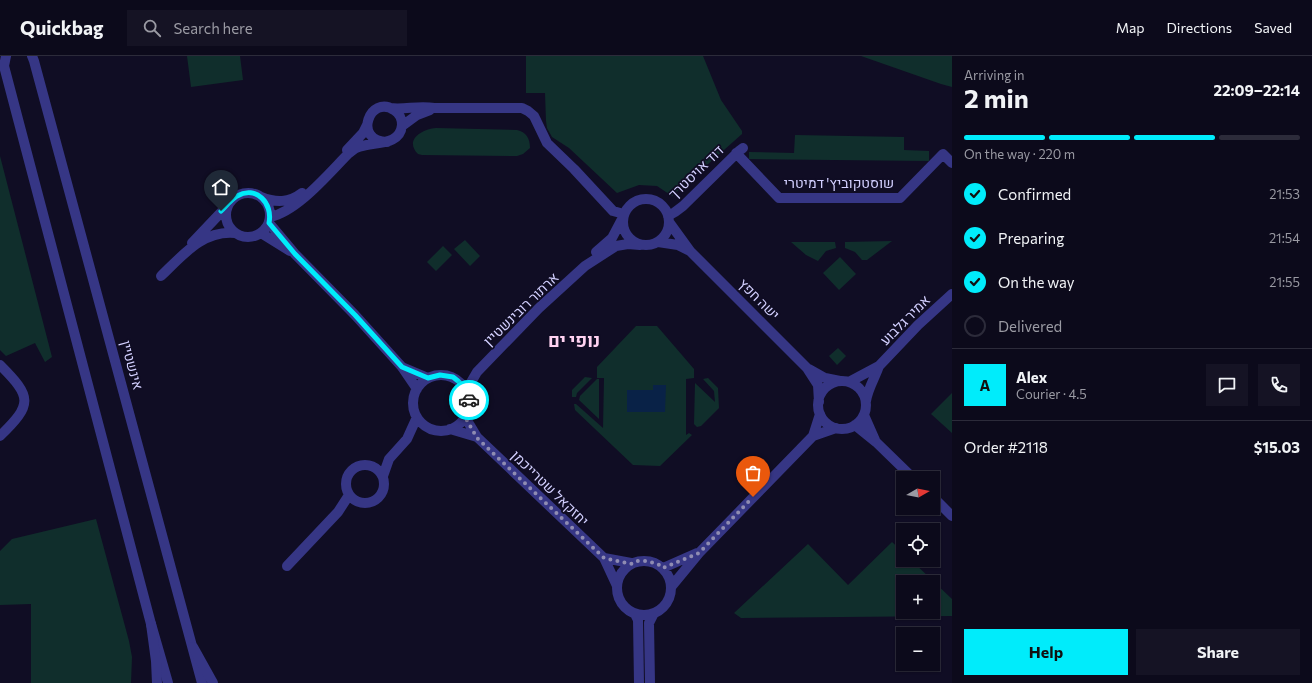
<!DOCTYPE html>
<meta charset="utf-8">
<style>
:root{--surface:#0c0a1b;--page:#151324;--text:#f1f3f6;--muted:#9a9aa3;--line:#2c2b3a;--accent:#00ecfb}
body{margin:0;font-family:Commissioner,Heebo,sans-serif;background:var(--page);color:var(--text);height:100vh;display:flex;flex-direction:column;font-size:15px;white-space:nowrap}
*{box-sizing:border-box;margin:0}
p{font-size:13px;color:var(--muted)}
.icon{flex:none;width:22px;height:22px;fill:none;stroke:currentColor;stroke-width:2;stroke-linecap:round;stroke-linejoin:round}
.map{position:relative;flex:1;overflow:hidden}
.side{display:flex;flex-direction:column;background:var(--surface);width:360px}
.side>*{flex:none}
.needle{width:26px;rotate:81deg}
.tools{position:absolute;left:896px;top:415px;display:grid;gap:8px}
.tools a{display:grid;place-items:center;width:44px;height:44px;border-radius:0px;background:var(--surface);box-shadow:0 1px 3px #0004,0 0 0 1px var(--line);font-size:20px}
.pin{position:absolute;display:grid;place-items:center;width:34px;height:34px;color:#fff;margin:-41px -17px;border-radius:50% 50% 50% 0;rotate:-45deg;box-shadow:0 0 4px #0007}
.pin .icon{rotate:45deg}
.courier{position:absolute;display:grid;place-items:center;width:40px;height:40px;margin:-20px;border:3px solid #00ecfb;border-radius:50%;background:#fff;color:#222;box-shadow:0 1px 5px #0007}
.headline em{font-style:normal;font-weight:700}
.headline div{display:flex;flex-direction:column-reverse}
.headline{display:flex;align-items:center;justify-content:space-between;height:68px;padding:0 12px}
h1{font-size:26px;font-weight:700;line-height:30px}
.bar{display:grid;grid-template-columns:repeat(4,1fr);gap:6px 4px;align-content:center;height:48px;padding:0 12px}
.bar i{height:5px;border-radius:3px;background:var(--line)}
.bar .selected{background:var(--accent)}
.bar p{grid-column:span 4}
.line{display:flex;align-items:center;gap:10px;padding:0 12px;border-top:1px solid var(--line)}
.line div{flex:1}
.round{display:grid;place-items:center;flex:none;width:42px;height:42px;border-radius:0px;background:var(--page)}
ol{padding:0 12px;list-style:none}
li{display:flex;align-items:center;gap:12px;height:44px}
li p{margin-inline-start:auto}
li .icon{padding:4px;border-radius:50%;background:var(--accent);color:#111;stroke-width:4}
li:last-child{color:var(--muted)}
li i{width:22px;height:22px;border:2px solid var(--line);border-radius:50%}
.button{display:flex;gap:8px;margin-top:auto;padding:8px 12px}
.button a{flex:1;height:46px;border-radius:0px;background:var(--accent);color:#111;font-size:16px;font-weight:700;line-height:46px;text-align:center}
.button a+a{background:var(--page);color:var(--text)}
header{display:flex;align-items:center;gap:24px;box-sizing:border-box;height:56px;padding:0 20px;background:var(--surface);border-bottom:1px solid var(--line)}
header strong{font-size:19px}
nav{display:flex;gap:22px;margin-inline-start:auto;font-size:14px}
.search{width:280px;height:36px;background:var(--page);display:flex;align-items:center;gap:10px;box-sizing:border-box;padding:0 14px;border-radius:0px;color:var(--muted);font-size:15px}
main{display:flex;flex:1;min-height:0}
.map>svg:first-child{display:block}
.green{fill:#102e2c;fill-rule:evenodd}
.water{fill:#092247}
.lines{fill:none;stroke-linecap:round;stroke-linejoin:round}
.minor{stroke:#363685;stroke-width:10}
.tertiary{stroke:#363685;stroke-width:10}
.done{stroke:#8f8cb2;stroke-width:4;stroke-dasharray:0 7.2}
.route{stroke:#00ecfb;stroke-width:5}
.labels{text-anchor:middle;stroke-width:3.5;stroke-linejoin:round;paint-order:stroke}
.street-label{font-size:14px;fill:#d3d0ff;stroke:#100d24}
.district-label{font-size:18px;font-weight:bold;fill:#ffd2f1;stroke:#100d24}
</style>
<header>
<strong>Quickbag</strong>
<div class="search"><svg class="icon" aria-label="search" viewBox="0 0 24 24"><circle cx="10" cy="10" r="6"/><path d="M15 15l6 6"/></svg>Search here</div>
<nav><a>Map</a><a>Directions</a><a>Saved</a></nav>
</header>
<main>
<div class="map">
<svg width="952" height="627" viewBox="0 0 952 627">
<rect width="100%" height="100%" fill="#100d24"/>
<path class="green" d="M187,0H240L243,24L191,31Z
M526,0H703L721,44L742,75V78L672,140L657,130L639,129L617,137L569,92L552,81L547,72L546,65L545,37H526Z
M861,0H952V31L941,28Z
M436,72L517,74C526,76 530,82 530,92L523,98L517,100L422,99L418,98C404,84 422,73 436,72Z
M795,79L904,81V94L929,95V105L749,103V96L794,97Z
M0,100L52,301L45,306L35,287L6,300L0,294Z
M465,184L480,200L470,210L454,193Z
M892,185L867,204H862L855,196L845,192V186Z
M791,186H835L836,192L826,195L818,205L806,199Z
M443,190L452,199L436,215L427,206Z
M840,201L856,218L839,234L823,217Z
M636,270H657L694,313V322L686,323V379L689,377L692,379L660,410L633,409L575,354L574,348H576L603,372L604,323V322H597V311Z
M838,292L846,300L837,309L829,300Z
M585,321L592,322L577,337L576,341H572V334Z
M708,322L718,332L719,352L701,370L697,371L694,368L695,327L715,346L714,335L703,323Z
M597,323H599V363L579,344L580,340Z
M952,337V377L931,358Z
M96,463L129,585L132,601L131,627H31V548L0,549V495L12,483Z
M892,486L903,496V504H911L952,543V560L741,562L734,557L808,488L848,529ZM903,526H933V556H903Z"/>
<path class="water" d="M653,329H666L665,356H627V334H653Z"/>
<g class="lines">
<path class="minor" d="M6,0L4,10L151,568L168,627
M32,0L34,5L202,627
M390,52C405,54 419,49 434,52H522L528,55L534,60L547,87L574,113L613,155L624,158
M402,70L417,59L430,54
M347,94L363,77L367,69
M736,97L779,142H900L943,98L952,107
M226 159a22 22 0 1 1 44 0a22 22 0 1 1-44 0Z
M261,141C276,147 289,147 302,137
M623 166a23 23 0 1 1 46 0a23 23 0 1 1-46 0Z
M668,160L675,156L683,150L739,95L743,92
M270,161C298,155 329,117 349,97C352,95 355,92 359,91C373,85 400,91 402,69C402,63 399,57 394,54C370,38 352,85 387,86
M669,166L690,195L807,312L818,329L819,346
M269,167L295,198L355,259L402,311L417,333
M261,177L290,195
M658,186L678,189L688,194
M192,187L229,148
M596,196L612,182L622,163
M161,220C183,199 203,174 235,177
M0,309C32,341 33,348 0,380
M402,311L428,322
M809,313L825,322L840,325
M413 347a28 28 0 1 1 56 0a28 28 0 1 1-56 0Z
M818 349a24 24 0 1 1 48 0a24 24 0 1 1-48 0Z
M849,326L879,310L918,269L952,238
M466,335L477,316L539,252L585,210L616,190L628,188L640,189
M866,345C868,332 875,322 879,310
M864,359L875,384
M465,361L477,381L604,502L617,530
M855,369L876,386L913,422
M450,373L477,381
M813,380L820,358
M346 428a19 19 0 1 1 38 0a19 19 0 1 1-38 0Z
M383,420L389,403L407,383L417,361
M933,441L952,460
M604,502L631,507
M617 532a27 27 0 1 1 54 0a27 27 0 1 1-54 0Z
M287,510L338,456L349,439
M663,512L697,497
M671,531L699,497L813,380L836,372
M635,558L638,564L639,627
M650,627L649,567L654,557"/>
<path class="tertiary" d="M151,568L156,605L157,627
M193,591L213,627"/>
</g>
<g class="lines">
<path class="done" d="M469,344V351L465,361L477,382L604,502L631,508L636,505H647L658,508L663,512L699,497L753,441"/>
<path class="route" d="M221,155C226,150 231,144 237,140C256,129 273,147 269,167L295,198L355,259L402,311L428,322L440,319L453,321L458,325L464,331L469,344"/>
</g>
<g class="labels">
<g class="street-label">
<text transform="translate(696 116) rotate(-44)" y="5">דוד אויסטרך</text>
<text x="839" y="132">שוסטקוביץ' דמיטרי</text>
<text transform="translate(759 243) rotate(45)" y="5">ישה חפץ</text>
<text transform="translate(521 253) rotate(-44)" y="5">ארתור רובינשטיין</text>
<text transform="translate(905 264) rotate(-45)" y="5">אמיר גלבוע</text>
<text transform="translate(132 309) rotate(75)" y="5">אינשטיין</text>
<text transform="translate(550 432) rotate(44)" y="5">יחזקאל שטרייכמן</text>
</g>
<g class="district-label">
<text x="574" y="291">נופי ים</text>
</g>
</g>
</svg>
<div class="tools">
<a><svg class="needle" viewBox="-14 -14 28 28"><path d="M0-13l5 13h-10z" fill="#e53935"/><path d="M0 13l5-13h-10z" fill="#9a9aa3"/></svg></a>
<a><svg class="icon" aria-label="locate" viewBox="0 0 24 24"><circle cx="12" cy="12" r="6"/><path d="M12 2v4M12 18v4M2 12h4M18 12h4"/></svg></a>
<a>+</a>
<a>−</a>
</div>
<div class="pin" style="left:753px;top:441px;background:#ea580c"><svg class="icon" aria-label="bag" viewBox="0 0 24 24"><path d="M5 8h14l-1 12H6zM9 8a3 3 0 0 1 6 0"/></svg></div>
<div class="pin" style="left:221px;top:155px;background:#1f2937"><svg class="icon" aria-label="home" viewBox="0 0 24 24"><path d="M3 11l9-7 9 7M6 9v11h12V9"/></svg></div>
<div class="courier" style="left:469px;top:344px"><svg class="icon" aria-label="car" viewBox="0 0 24 24"><path d="M5 17H2v-5l4-1 3-4h7l3 4 3 1v5h-3M9 17h6M6 11h13"/><circle cx="7" cy="17" r="2"/><circle cx="17" cy="17" r="2"/></svg></div>
</div>
<section class="side">
<div class="headline"><div><h1>2 min</h1><p>Arriving in</p></div><em>22:09–22:14</em></div>
<div class="bar"><i class="selected"></i><i class="selected"></i><i class="selected"></i><i></i><p>On the way · 220 m</p></div>
<ol>
<li><svg class="icon" aria-label="check" viewBox="0 0 24 24"><path d="M5 12l5 5 9-10"/></svg>Confirmed<p>21:53</p></li>
<li><svg class="icon" aria-label="check" viewBox="0 0 24 24"><path d="M5 12l5 5 9-10"/></svg>Preparing<p>21:54</p></li>
<li><svg class="icon" aria-label="check" viewBox="0 0 24 24"><path d="M5 12l5 5 9-10"/></svg>On the way<p>21:55</p></li>
<li><i></i>Delivered</li>
</ol>
<div class="line" style="height:72px"><b class="round" style="background:var(--accent);color:#111">A</b><div><b>Alex</b><p>Courier · 4.5</p></div><a class="round"><svg class="icon" aria-label="chat" viewBox="0 0 24 24"><path d="M4 5h16v11H9l-5 4z"/></svg></a><a class="round"><svg class="icon" aria-label="phone" viewBox="0 0 24 24"><path d="M5 4h4l2 5-3 2q2 4 5 5l2-3 5 2v4C11 20 4 13 5 4z"/></svg></a></div>
<div class="line" style="height:52px"><div>Order #2118</div><b>$15.03</b></div>
<div class="button"><a>Help</a><a>Share</a></div>
</section>
</main>
